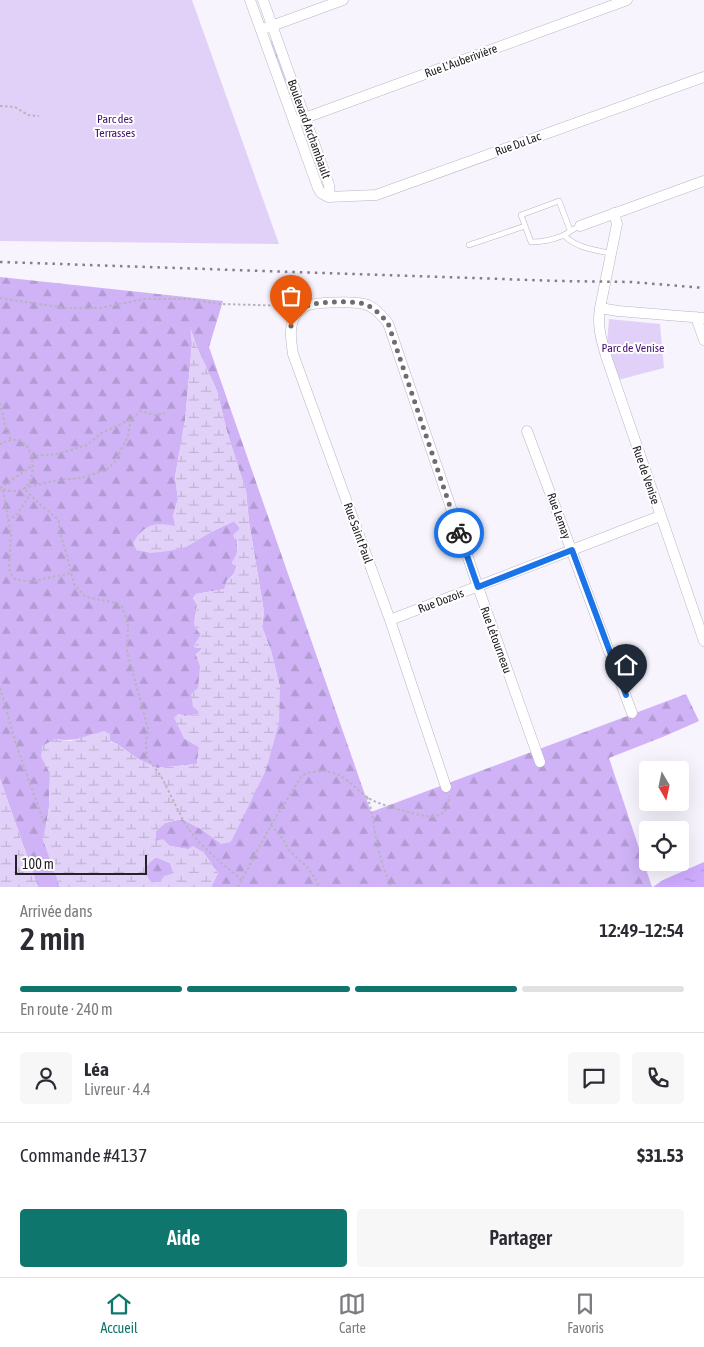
<!DOCTYPE html>
<html lang="fr">
<meta charset="utf-8">
<style>
:root{--surface:#fff;--page:#f7f7f7;--text:#2b2b33;--muted:#7c7c81;--line:#e1e1e2;--accent:#0f766e}
body{margin:0;font-family:"Asap Condensed",sans-serif;background:var(--page);color:var(--text);height:100vh;display:flex;flex-direction:column;font-size:19px;white-space:nowrap}
*{box-sizing:border-box;margin:0}
p{font-size:16px;color:var(--muted)}
.icon{flex:none;width:28px;height:28px;fill:none;stroke:currentColor;stroke-width:2;stroke-linecap:round;stroke-linejoin:round}
.map{position:relative;height:887px;overflow:hidden}
.sheet{display:flex;flex-direction:column;background:var(--surface);flex:1}
.sheet>*{flex:none}
.needle{width:32px;rotate:171deg}
.tools{position:absolute;left:639px;top:761px;display:grid;gap:10px}
.tools a{display:grid;place-items:center;width:50px;height:50px;border-radius:5px;background:var(--surface);box-shadow:0 5px 20px #0002;font-size:25px}
.scale{position:absolute;left:15px;bottom:12px;width:132px;box-sizing:border-box;padding-left:5px;border:2px solid #242226;border-top:0;font-size:14px;line-height:18px;white-space:nowrap;color:#242226;-webkit-text-stroke:4px #fff;paint-order:stroke}
.pin{position:absolute;display:grid;place-items:center;width:42px;height:42px;color:#fff;margin:-51px -21px;border-radius:50% 50% 50% 0;rotate:-45deg;box-shadow:0 0 5px #0007}
.pin .icon{rotate:45deg}
.courier{position:absolute;display:grid;place-items:center;width:50px;height:50px;margin:-25px;border:4px solid #1a73e8;border-radius:50%;background:#fff;color:#222;box-shadow:0 1px 6px #0007}
.head em{font-style:normal;font-weight:600}
.head div{display:flex;flex-direction:column-reverse}
.head{display:flex;align-items:center;justify-content:space-between;height:85px;padding:0 20px}
h1{font-size:32px;font-weight:600;line-height:38px}
.bar{display:grid;grid-template-columns:repeat(4,1fr);gap:8px 5px;align-content:center;height:60px;padding:0 20px}
.bar i{height:6px;border-radius:4px;background:var(--line)}
.bar .current{background:var(--accent)}
.bar p{grid-column:span 4}
.line{display:flex;align-items:center;gap:12px;padding:0 20px;border-top:1px solid var(--line)}
.line div{flex:1}
.round{display:grid;place-items:center;flex:none;width:52px;height:52px;border-radius:5px;background:var(--page)}
.button{display:flex;gap:10px;margin-top:auto;padding:10px 20px}
.button a{flex:1;height:58px;border-radius:5px;background:var(--accent);color:#fff;font-size:20px;font-weight:600;line-height:58px;text-align:center}
.button a+a{background:var(--page);color:var(--text)}
.tab-bar{display:flex;justify-content:space-around;align-items:center;height:70px;border-top:1px solid var(--line);background:var(--surface);font-size:14px;color:var(--muted)}
.tab-bar a{display:grid;justify-items:center;gap:2px}
.tab-bar .current{color:var(--accent)}
.map>svg:first-child{display:block}
.grass{fill:url(#grass-tufts)}
.forest{fill:url(#forest-firs)}
.wetland{fill:url(#wetland-marsh);fill-rule:evenodd}
.park{fill:#e1d1f8}
.water{fill:url(#water-ripples)}
.lines{fill:none;stroke-linecap:round;stroke-linejoin:round}
.service-casing{stroke:#b9b4c0;stroke-width:6}
.minor-casing{stroke:#b9b4c0;stroke-width:11}
.path{stroke:#b7b4bc;stroke-width:2;stroke-dasharray:2.5 2.5;stroke-linecap:butt}
.service{stroke:#fff;stroke-width:5}
.minor{stroke:#fff;stroke-width:10}
.rail{stroke:#827f86;stroke-width:2.5;stroke-dasharray:2.5 5;stroke-linecap:butt}
.done{stroke:#6e6c72;stroke-width:5;stroke-dasharray:0 9}
.route{stroke:#1a73e8;stroke-width:6}
.labels{text-anchor:middle;stroke-width:4;stroke-linejoin:round;paint-order:stroke}
.street-label{font-size:12px;fill:#242226;stroke:#fff}
.park-label{font-size:12px;fill:#430d6e;stroke:#fff}
</style>
<div class="map">
<svg width="704" height="887" viewBox="0 0 704 887">
<defs>
<pattern id="grass-tufts" width="24" height="20" patternUnits="userSpaceOnUse" patternTransform="scale(1.25)"><rect width="24" height="20" fill="#e1d1f8"/><path d="M3 7l-1-3M5 7V3M7 7l1-3M15 17l-1-3M17 17v-4M19 17l1-3" fill="none" stroke="#c1b3d4"/></pattern>
<pattern id="forest-firs" width="22" height="20" patternUnits="userSpaceOnUse" patternTransform="scale(1.25)"><rect width="22" height="20" fill="#cfb3f6"/><path d="M5 1l3.5 6h-7zM16 11l3.5 6h-7z" fill="#b29ad3"/></pattern>
<pattern id="wetland-marsh" width="20" height="14" patternUnits="userSpaceOnUse" patternTransform="scale(1.25)"><rect width="20" height="14" fill="#e1d1f8"/><path d="M1 5h8M5 5V1M11 12h8M15 12V8" fill="none" stroke="#c1b3d4"/></pattern>
<pattern id="water-ripples" width="26" height="14" patternUnits="userSpaceOnUse" patternTransform="scale(1.25)"><rect width="26" height="14" fill="#cfacff"/><path d="M2 4q2-2 4 0t4 0M15 11q2-2 4 0t4 0" fill="none" stroke="#b294da"/></pattern>
</defs>
<rect width="100%" height="100%" fill="#f8f4fe"/>
<path class="grass" d="M273,40L295,105L293,106L270,41Z"/>
<path class="forest" d="M0,277L223,301L209,347L371,812L686,694L699,721L665,736L609,758L652,887H211L218,873L203,852L170,846L155,841L156,831L165,823L182,819L201,829L221,843L280,687L271,651L262,627L264,612L249,522L246,491L227,432L217,391L196,345L191,330L192,344L185,421L175,477L178,499L173,516L186,547L209,533L234,521L240,528C239,532 237,536 237,540C237,553 241,572 227,580L225,589L196,594L193,598L197,605L194,625L201,635L195,644L194,647L201,648V650L196,654C197,658 199,662 200,666C202,681 195,699 199,714L185,716L178,714L184,738L199,747L197,764L157,768L138,759L117,744L93,734C80,740 69,741 55,739L41,756L50,773L49,807L46,826L43,839L60,887H38L0,779Z
M156,857L170,863L172,868V874L160,882L151,883C143,872 144,865 156,857Z"/>
<path class="wetland" d="M190,327L196,345L217,391L227,432L246,491L249,522L264,612L262,627L271,651L280,687L279,723L266,770L231,842L221,844L201,829L182,819L165,823L156,831L155,841L163,839L170,846L188,849L193,846L203,852L218,873L211,887H60L43,839L46,826L49,807L50,773L41,756L42,746L55,739L70,741L104,731L110,734V742L117,744L138,759L157,768L197,764L199,747L184,738L174,718L178,714L186,716L199,714L198,711L193,707L191,694L198,688L200,666L196,654L201,650V648L194,647L195,644L201,635L194,625L197,605L193,598L196,594L224,589L227,580L232,577L237,567L231,563C237,555 239,549 237,540L234,538L233,535L240,528L234,521L209,533L186,547L169,551L151,553L136,550L133,543C144,524 155,522 175,526L173,516L178,499L175,477L185,421L192,344ZM155,857L170,863L172,868V874L164,876L160,882L152,883C143,873 144,865 155,857Z
M0,779L38,887H0Z"/>
<path class="park" d="M0,0H192L279,244L0,241Z
M609,319L660,324L664,368L614,381L606,356Z"/>
<path class="water" d="M704,862V887H653L663,880Z"/>
<g class="lines">
<defs>
<path id="service" d="M570,230L559,201L521,215L531,242C542,242 552,240 562,236C568,233 573,229 580,226
M564,235C576,248 594,250 610,253
M469,245L525,226"/>
<path id="minor" d="M250,0L318,188L321,193L328,197L376,195L704,77
M263,0L329,185L330,197
M266,28L343,0
M294,122L627,0
M614,213L617,224L600,308C597,325 601,339 606,356L704,641
M580,226L704,181
M600,308L618,311L704,318
M696,317L704,340
M527,431L632,713
M390,620L660,516
M446,787L390,620L293,354C291,340 288,325 297,313C299,311 304,307 306,306C315,302 355,301 364,304C374,306 381,315 388,323L478,587L540,762"/>
</defs>
<use href="#service" class="service-casing"/>
<use href="#minor" class="minor-casing"/>
<path class="path" d="M0,106L15,107L28,115L39,116
M0,298L65,308H99L145,299H188L220,304L291,306
M0,403L5,424L11,441
M131,419L128,436L121,450L114,463L106,470L81,478L57,480L24,488C30,495 36,501 43,507C49,512 54,515 59,521V530L67,556L74,584L86,597L117,603L122,607L126,617L128,627L127,651L148,729L146,743L147,757L162,778L185,824L198,841L219,861L242,880
M0,445L1,443C6,442 12,439 17,440C35,442 38,481 23,489C17,493 7,490 0,489
M31,456L57,454L87,445L100,434L131,419L141,411L155,415L165,413
M0,488L32,466
M3,490L11,535L9,568L11,574L15,579L24,581H33L71,573
M8,521L17,514L30,495
M0,688L16,744L45,826
M367,797C373,811 373,824 376,838C379,855 384,871 391,887
M271,825L283,839L289,850L308,868L316,880L319,887
M238,887L271,825L301,777C307,771 322,770 330,772C345,775 357,790 368,798C379,804 393,808 405,811C422,816 449,825 449,796"/>
<use href="#service" class="service"/>
<use href="#minor" class="minor"/>
<path class="rail" d="M0,262L560,281L632,282L704,288"/>
</g>
<g class="lines">
<path class="done" d="M291,326C295,318 298,311 305,307C314,301 358,300 367,305C376,310 381,315 388,323L459,533"/>
<path class="route" d="M459,533L478,587L572,550L626,695"/>
</g>
<g class="labels">
<g class="street-label">
<text transform="translate(461 61) rotate(-20)" y="4">Rue L'Auberivière</text>
<text transform="translate(309 129) rotate(70)" y="4">Boulevard Archambault</text>
<text transform="translate(518 144) rotate(-20)" y="4">Rue Du Lac</text>
<text transform="translate(646 475) rotate(71)" y="4">Rue de Venise</text>
<text transform="translate(559 516) rotate(70)" y="4">Rue Lemay</text>
<text transform="translate(358 533) rotate(70)" y="4">Rue Saint Paul</text>
<text transform="translate(441 601) rotate(-21)" y="4">Rue Dozois</text>
<text transform="translate(496 640) rotate(70)" y="4">Rue Létourneau</text>
</g>
<g class="park-label">
<text x="115" y="123">Parc des<tspan x="115" dy="14">Terrasses</tspan></text>
<text x="633" y="352">Parc de Venise</text>
</g>
</g>
</svg>
<div class="tools">
<a><svg class="needle" viewBox="-14 -14 28 28"><path d="M0-13l5 13h-10z" fill="#e53935"/><path d="M0 13l5-13h-10z" fill="#7c7c81"/></svg></a>
<a><svg class="icon" aria-label="locate" viewBox="0 0 24 24"><circle cx="12" cy="12" r="6"/><path d="M12 2v4M12 18v4M2 12h4M18 12h4"/></svg></a>
</div>
<div class="scale">100 m</div>
<div class="pin" style="left:291px;top:326px;background:#ea580c"><svg class="icon" aria-label="bag" viewBox="0 0 24 24"><path d="M5 8h14l-1 12H6zM9 8a3 3 0 0 1 6 0"/></svg></div>
<div class="pin" style="left:626px;top:695px;background:#1f2937"><svg class="icon" aria-label="home" viewBox="0 0 24 24"><path d="M3 11l9-7 9 7M6 9v11h12V9"/></svg></div>
<div class="courier" style="left:459px;top:533px"><svg class="icon" aria-label="bike" viewBox="0 0 24 24"><circle cx="6" cy="16" r="4"/><circle cx="18" cy="16" r="4"/><path d="M6 16l4-8h5l3 8M10 8l3 8H6M13 5h3"/></svg></div>
</div>
<section class="sheet">
<div class="head"><div><h1>2 min</h1><p>Arrivée dans</p></div><em>12:49–12:54</em></div>
<div class="bar"><i class="current"></i><i class="current"></i><i class="current"></i><i></i><p>En route · 240 m</p></div>
<div class="line" style="height:90px"><a class="round"><svg class="icon" aria-label="person" viewBox="0 0 24 24"><circle cx="12" cy="8" r="4"/><path d="M4 21q1-7 8-7t8 7"/></svg></a><div><b>Léa</b><p>Livreur · 4.4</p></div><a class="round"><svg class="icon" aria-label="chat" viewBox="0 0 24 24"><path d="M4 5h16v11H9l-5 4z"/></svg></a><a class="round"><svg class="icon" aria-label="phone" viewBox="0 0 24 24"><path d="M5 4h4l2 5-3 2q2 4 5 5l2-3 5 2v4C11 20 4 13 5 4z"/></svg></a></div>
<div class="line" style="height:65px"><div>Commande #4137</div><b>$31.53</b></div>
<div class="button"><a>Aide</a><a>Partager</a></div>
</section>
<nav class="tab-bar">
<a class="current"><svg class="icon" aria-label="home" viewBox="0 0 24 24"><path d="M3 11l9-7 9 7M6 9v11h12V9"/></svg>Accueil</a>
<a><svg class="icon" aria-label="map" viewBox="0 0 24 24"><path d="M3 6l6-2 6 2 6-2v14l-6 2-6-2-6 2zM9 4v14M15 6v14"/></svg>Carte</a>
<a><svg class="icon" aria-label="saved" viewBox="0 0 24 24"><path d="M7 4h10v16l-5-4-5 4z"/></svg>Favoris</a>
</nav>
